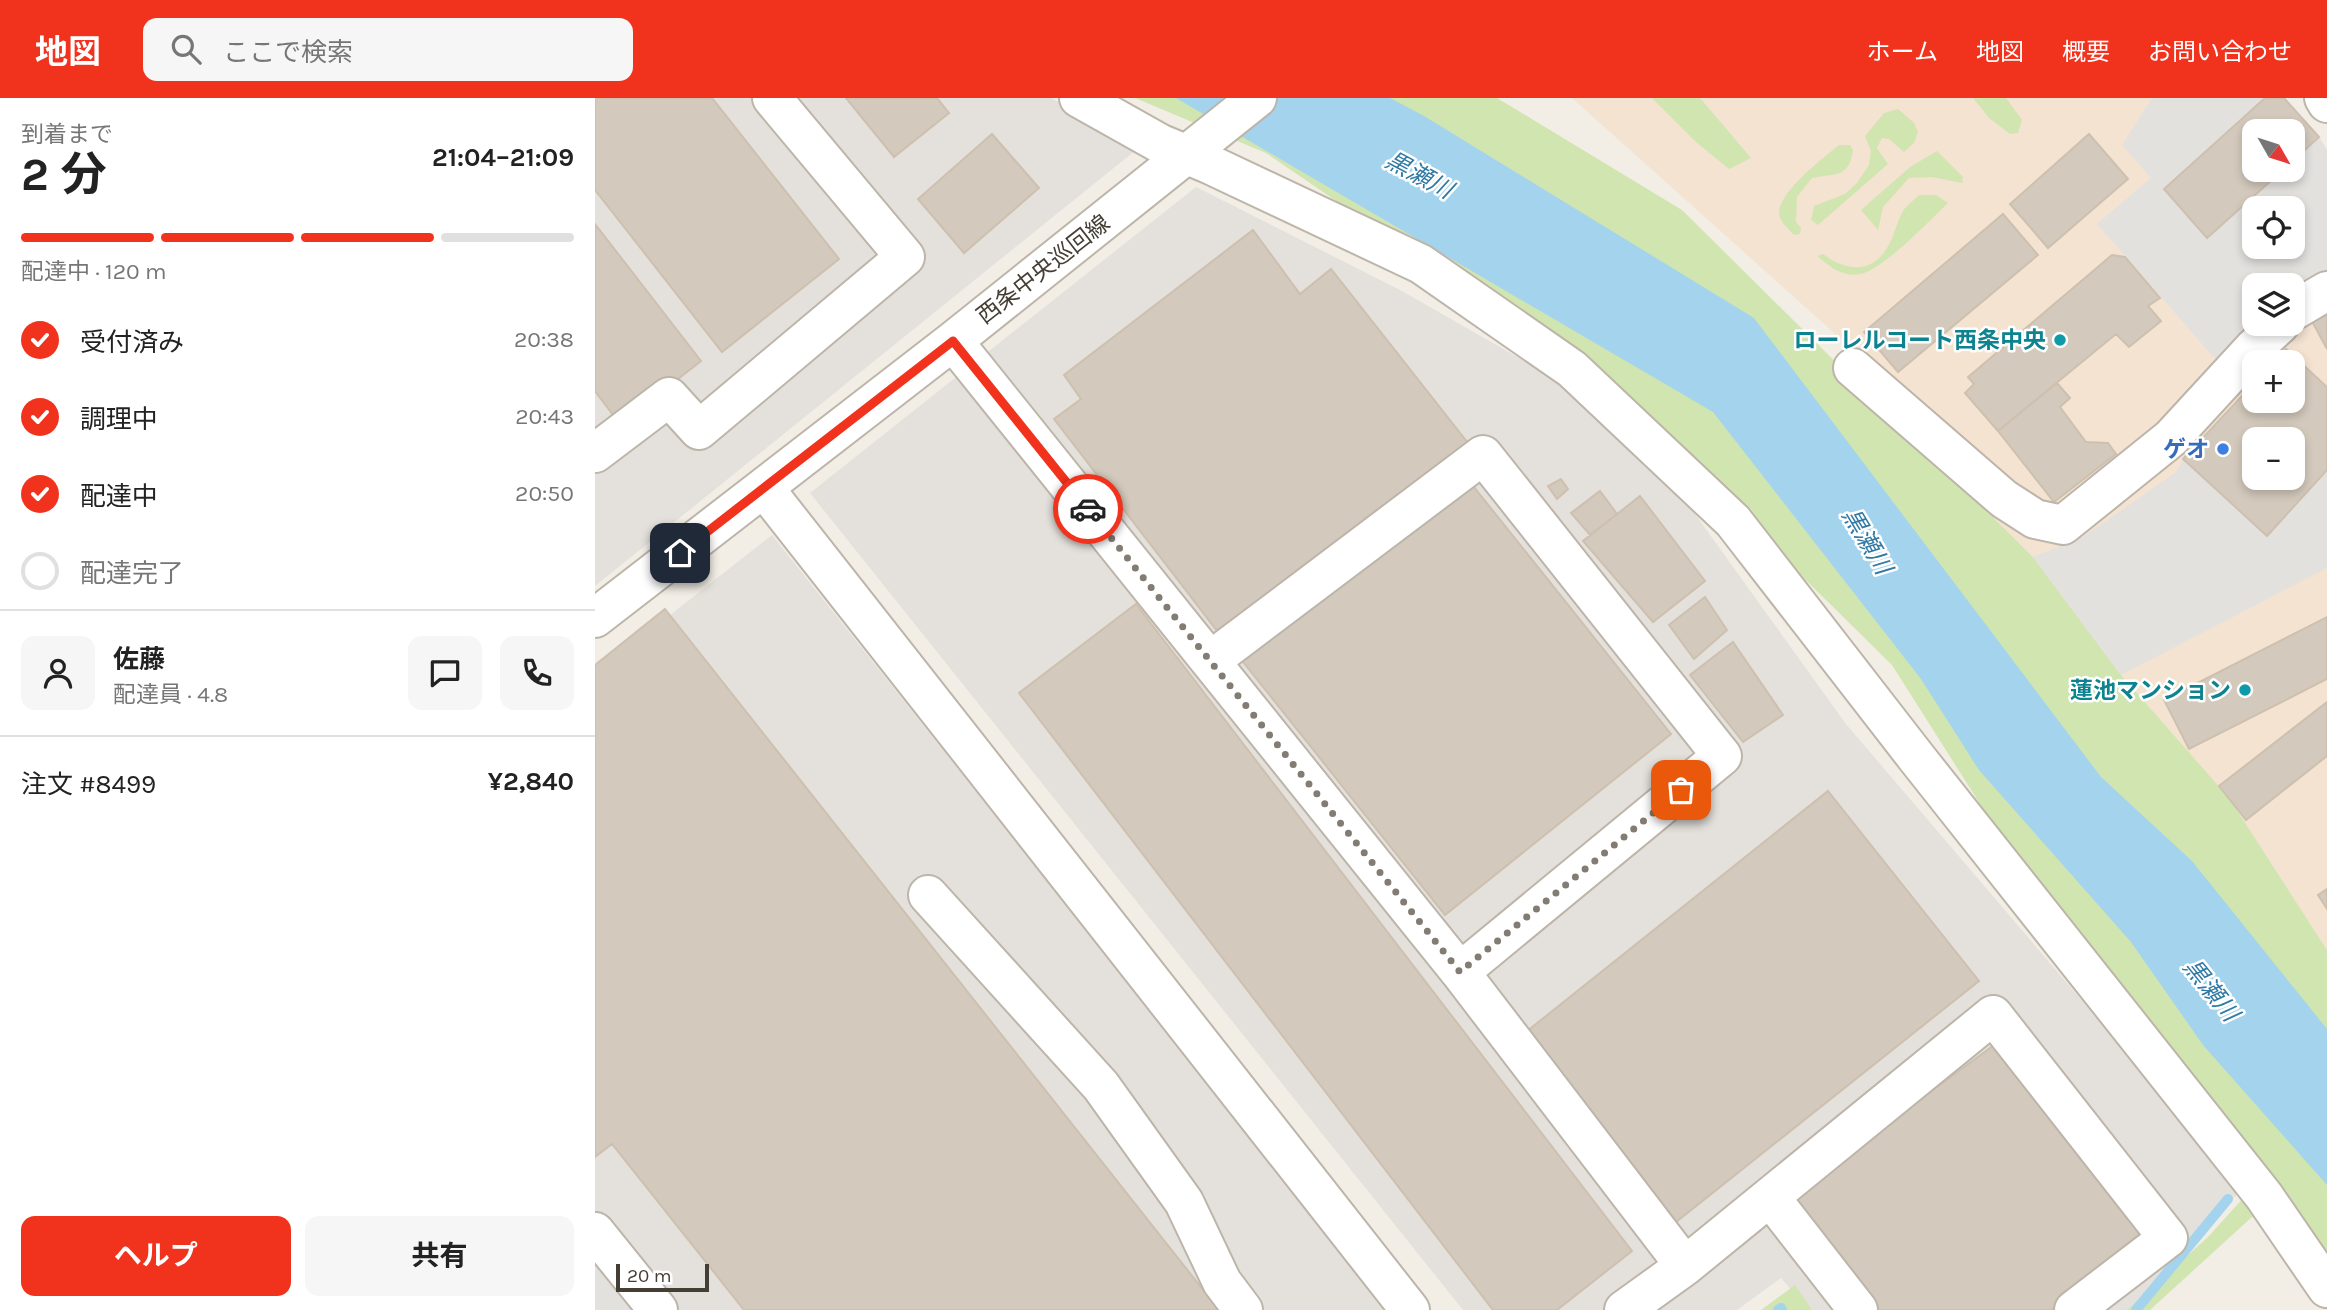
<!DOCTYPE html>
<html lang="ja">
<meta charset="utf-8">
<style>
:root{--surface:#fff;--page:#f6f6f6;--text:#222;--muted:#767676;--line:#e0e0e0;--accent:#f1331e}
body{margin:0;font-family:Karla,"Noto Sans JP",sans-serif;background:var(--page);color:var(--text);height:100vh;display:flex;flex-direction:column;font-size:26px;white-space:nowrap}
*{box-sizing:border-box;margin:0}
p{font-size:23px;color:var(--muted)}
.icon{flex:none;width:38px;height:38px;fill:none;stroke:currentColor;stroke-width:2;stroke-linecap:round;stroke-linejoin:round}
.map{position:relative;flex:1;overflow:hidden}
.sheet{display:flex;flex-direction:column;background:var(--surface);width:595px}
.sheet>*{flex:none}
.needle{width:46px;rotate:129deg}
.tools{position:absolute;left:1647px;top:21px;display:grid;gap:14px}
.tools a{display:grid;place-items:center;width:63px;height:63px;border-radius:14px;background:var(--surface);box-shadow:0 4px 10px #0003;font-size:35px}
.scale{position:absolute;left:21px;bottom:18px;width:93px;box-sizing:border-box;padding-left:7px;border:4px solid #453e35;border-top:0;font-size:19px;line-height:24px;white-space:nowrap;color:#453e35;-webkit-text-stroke:5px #fff;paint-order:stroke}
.pin{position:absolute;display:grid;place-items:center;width:60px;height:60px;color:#fff;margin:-30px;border-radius:14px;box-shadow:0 4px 10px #0006}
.courier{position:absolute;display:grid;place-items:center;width:70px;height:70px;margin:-35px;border:5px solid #f1331e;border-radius:50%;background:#fff;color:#222;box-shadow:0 2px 9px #0007}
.headline em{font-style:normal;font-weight:700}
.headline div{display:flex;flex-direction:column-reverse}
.headline{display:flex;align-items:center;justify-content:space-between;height:119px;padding:0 21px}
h1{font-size:46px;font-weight:700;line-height:52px}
.bar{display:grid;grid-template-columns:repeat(4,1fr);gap:10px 7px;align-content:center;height:84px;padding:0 21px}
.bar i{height:9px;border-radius:5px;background:var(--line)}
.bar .on{background:var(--accent)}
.bar p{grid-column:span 4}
.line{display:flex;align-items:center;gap:18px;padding:0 21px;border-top:2px solid var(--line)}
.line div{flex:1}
.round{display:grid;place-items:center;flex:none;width:74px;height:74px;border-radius:14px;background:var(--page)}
ol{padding:0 21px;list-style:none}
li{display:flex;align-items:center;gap:21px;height:77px}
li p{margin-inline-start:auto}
li .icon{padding:7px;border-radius:50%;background:var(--accent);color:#fff;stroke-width:4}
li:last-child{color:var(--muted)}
li i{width:38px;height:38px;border:4px solid var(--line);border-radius:50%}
.cta{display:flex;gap:14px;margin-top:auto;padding:14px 21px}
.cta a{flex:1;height:80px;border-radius:14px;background:var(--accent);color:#fff;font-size:28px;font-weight:700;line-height:80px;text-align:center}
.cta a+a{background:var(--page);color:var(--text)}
header{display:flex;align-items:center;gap:42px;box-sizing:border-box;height:98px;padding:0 35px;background:var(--accent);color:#fff}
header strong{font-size:33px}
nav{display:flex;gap:38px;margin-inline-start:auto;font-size:24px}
.search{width:490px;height:63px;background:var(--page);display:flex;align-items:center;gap:18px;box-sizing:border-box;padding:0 24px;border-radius:14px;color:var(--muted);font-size:26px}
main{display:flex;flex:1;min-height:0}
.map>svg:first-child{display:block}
.commercial{fill:#f4e3d1;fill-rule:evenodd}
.industrial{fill:#e4e0db}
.green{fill:#d0e5b0}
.parking{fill:#e3e1de;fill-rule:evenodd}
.water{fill:#a4d3ed}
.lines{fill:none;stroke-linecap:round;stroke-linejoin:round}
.stream{stroke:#a4d3ed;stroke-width:10}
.building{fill:#d3c9bc;stroke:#cec0af;stroke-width:2;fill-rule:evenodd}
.minor-casing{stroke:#bdb5a9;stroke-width:42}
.minor{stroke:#fff;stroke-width:38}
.done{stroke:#827c73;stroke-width:7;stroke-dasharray:0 12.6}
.route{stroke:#f1331e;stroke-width:9}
.culture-dot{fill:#0f9aa8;stroke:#fff;stroke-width:2.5}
.shop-dot{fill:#3f7fe0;stroke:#fff;stroke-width:2.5}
.labels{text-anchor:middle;stroke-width:5;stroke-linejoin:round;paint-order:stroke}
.street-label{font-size:23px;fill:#453e35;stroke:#fff}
.culture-label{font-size:23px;font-weight:bold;fill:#0d838f;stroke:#fff;text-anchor:end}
.shop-label{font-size:23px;font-weight:bold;fill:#366cbe;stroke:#fff;text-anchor:end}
.water-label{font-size:24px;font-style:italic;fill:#317aa4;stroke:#fff}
</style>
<header>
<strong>地図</strong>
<div class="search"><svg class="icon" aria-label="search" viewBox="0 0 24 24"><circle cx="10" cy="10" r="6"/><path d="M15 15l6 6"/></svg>ここで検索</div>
<nav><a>ホーム</a><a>地図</a><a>概要</a><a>お問い合わせ</a></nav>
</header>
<main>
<section class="sheet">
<div class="headline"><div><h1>2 分</h1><p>到着まで</p></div><em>21:04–21:09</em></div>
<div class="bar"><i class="on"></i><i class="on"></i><i class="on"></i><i></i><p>配達中 · 120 m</p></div>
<ol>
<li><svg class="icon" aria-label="check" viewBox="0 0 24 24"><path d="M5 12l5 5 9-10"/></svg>受付済み<p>20:38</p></li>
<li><svg class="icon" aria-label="check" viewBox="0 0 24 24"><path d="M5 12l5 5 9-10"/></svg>調理中<p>20:43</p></li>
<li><svg class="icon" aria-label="check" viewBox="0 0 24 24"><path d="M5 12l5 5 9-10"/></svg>配達中<p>20:50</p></li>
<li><i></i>配達完了</li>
</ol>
<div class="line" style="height:126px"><a class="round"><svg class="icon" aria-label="person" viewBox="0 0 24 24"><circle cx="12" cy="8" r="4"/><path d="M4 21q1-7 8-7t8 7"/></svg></a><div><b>佐藤</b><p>配達員 · 4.8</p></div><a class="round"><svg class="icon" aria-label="chat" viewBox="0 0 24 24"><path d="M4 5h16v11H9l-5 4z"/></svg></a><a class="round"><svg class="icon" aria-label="phone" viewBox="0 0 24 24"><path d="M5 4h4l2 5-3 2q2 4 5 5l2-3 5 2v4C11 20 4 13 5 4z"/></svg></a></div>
<div class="line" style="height:91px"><div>注文 #8499</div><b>¥2,840</b></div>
<div class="cta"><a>ヘルプ</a><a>共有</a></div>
</section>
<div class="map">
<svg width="1732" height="1212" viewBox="0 0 1732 1212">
<rect width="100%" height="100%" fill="#f2eee6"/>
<path class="commercial" d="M977,0H1689L1724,39L1732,52V852L1633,700L1526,577L1438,459L1389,411L1247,242ZM1659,33H1698V72H1659ZM1659,110H1698V149H1659ZM1659,187H1698V226H1659ZM1659,264H1698V303H1659ZM1659,341H1698V380H1659Z"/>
<path class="industrial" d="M0,0H456L546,48L0,488Z
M601,89L805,192L957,279L1082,391L1251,626L1647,1090L1545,1212H1213L1186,1180L1142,1212H868L215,395Z
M177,437L793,1212H0V576Z"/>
<path class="green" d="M540,0H902L1087,112L1438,459L1526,577L1634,700L1732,852V1154L1705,1117L1494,878L1297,567L1018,292L671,55Z
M1057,0H1105L1156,60L1134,71L1101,44Z
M1378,0H1411L1427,22L1423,35L1415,36L1394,20Z
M1303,11L1319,25L1323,34L1319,45L1309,54L1294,41L1287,40L1282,50L1293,66L1223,127L1216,122L1219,108L1250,96L1262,85L1274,67L1276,53L1270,38L1289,15Z
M1244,47H1255L1258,52C1254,81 1240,75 1217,80L1202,99L1201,124L1206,130L1205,136L1199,137C1193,130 1184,124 1184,114C1185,93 1228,60 1244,47Z
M1342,53L1368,79L1367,85L1337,79L1314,80L1288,109L1283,132L1266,112L1315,69Z
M1324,97H1341L1353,105C1335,122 1288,172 1265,176C1248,180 1234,168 1222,158L1228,156C1247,171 1274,177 1290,153C1299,141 1301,125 1308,113C1312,107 1319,102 1324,97Z
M1652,1096L1671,1123L1657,1119L1555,1212H1532L1613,1139Z
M1200,1187L1217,1212H1166Z"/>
<path class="parking" d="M1557,0H1670L1569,91L1612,140L1688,72H1698V63L1724,39L1732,52V176L1698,202V187H1659V226L1628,270L1502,126L1556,80L1527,47ZM1659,110H1698V149H1659Z
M1588,361L1672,438L1732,372V470L1526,577L1438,459L1488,439L1581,374Z
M0,1167L35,1212H0Z"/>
<path class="water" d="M581,0H795L829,18L1159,220L1506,679L1597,763L1732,931V1087L1608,947L1536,844L1384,672L1326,581L1118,314Z"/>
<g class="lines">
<path class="stream" d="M1183,1212L1186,1210L1187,1212
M1541,1212L1633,1101"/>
</g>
<path class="building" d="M0,0H117L244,161L127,254L0,92Z
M251,0H342L354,15L299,59Z
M1670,0H1689L1724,39L1698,63V33H1659V72H1688L1612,140L1569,91Z
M397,36L444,90L369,155L323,101Z
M1494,36L1533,81L1453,150L1415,106Z
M1408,116L1443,157L1303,274L1269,234Z
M0,126L106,263L25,326L0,293Z
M658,132L705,196L736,171L873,345L626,538L459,321L486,301L469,277Z
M1517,157L1530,159L1565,200L1553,208L1566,223L1534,249L1521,236L1403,333L1370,295L1379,286L1373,279Z
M1732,206V251L1713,216Z
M1691,251L1732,289V372L1672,438L1588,361L1659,285V303H1698V264H1678ZM1659,341H1698V380H1659Z
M1462,285L1475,300L1465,309L1491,344L1513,345L1521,356L1459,404L1403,333Z
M867,374L1076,636L850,817L641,555Z
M966,381L973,391L962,401L953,388Z
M1005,393L1022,416L995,437L976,415Z
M1045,398L1110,483L1058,524L988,443Z
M1110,499L1132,532L1099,561L1074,527Z
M541,506L1037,1153L962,1212H898L424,595Z
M70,511L624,1212H149L17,1046L0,1059V567Z
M1732,519V581L1594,651L1569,602Z
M1138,544L1188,617L1148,644L1095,577Z
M1732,604V658L1651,722L1624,688Z
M1233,693L1384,883L1081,1124L931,934Z
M1732,791V811L1723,797Z
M1406,942L1551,1142L1456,1212H1270L1189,1101Z"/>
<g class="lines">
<defs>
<path id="minor" d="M484,0L566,46L614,66L826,166L977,271L1138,423L1321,659L1669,1098L1732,1190
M1729,0L1732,5
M1698,213L1732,193
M358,243L615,563L888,357L1127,658L865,874L615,563
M1258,270L1409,401L1440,421L1468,427L1576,340L1658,251L1685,226
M0,355L74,299L104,332L310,159L177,0
M169,390L815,1212
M0,520L358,243L662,0
M333,797L506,988L589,1104L627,1184L648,1212
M865,874L1090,1168L1029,1212
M1175,1099L1263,1212
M0,1134L63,1212
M1090,1168L1398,917L1573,1140L1479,1212"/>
</defs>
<use href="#minor" class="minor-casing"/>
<use href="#minor" class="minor"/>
</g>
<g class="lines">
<path class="done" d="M493,411L865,874L1086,692"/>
<path class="route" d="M85,455L358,243L493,411"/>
</g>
<g class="culture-dot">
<circle cx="1465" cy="242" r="7"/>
<circle cx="1650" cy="592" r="7"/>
</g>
<circle class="shop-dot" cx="1628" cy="351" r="7"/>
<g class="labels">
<g class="street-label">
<text transform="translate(448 171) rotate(-38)" y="8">西条中央巡回線</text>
</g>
<g class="culture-label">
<text x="1451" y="250">ローレルコート西条中央</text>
<text x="1636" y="600">蓮池マンション</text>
</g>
<g class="shop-label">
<text x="1614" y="359">ゲオ</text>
</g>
<g class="water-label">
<text transform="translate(824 77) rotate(28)" y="8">黒瀬川</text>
<text transform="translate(1272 443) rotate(59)" y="8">黒瀬川</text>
<text transform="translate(1616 892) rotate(51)" y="8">黒瀬川</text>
</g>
</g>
</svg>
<div class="tools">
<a><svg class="needle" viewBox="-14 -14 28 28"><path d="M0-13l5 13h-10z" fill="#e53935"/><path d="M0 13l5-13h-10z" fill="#767676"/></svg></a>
<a><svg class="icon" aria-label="locate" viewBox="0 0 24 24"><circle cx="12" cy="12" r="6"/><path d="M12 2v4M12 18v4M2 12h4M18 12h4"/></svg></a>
<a><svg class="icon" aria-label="layers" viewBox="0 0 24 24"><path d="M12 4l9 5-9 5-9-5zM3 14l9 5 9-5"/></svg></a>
<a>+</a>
<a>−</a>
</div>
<div class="scale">20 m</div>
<div class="pin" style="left:1086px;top:692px;background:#ea580c"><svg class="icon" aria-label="bag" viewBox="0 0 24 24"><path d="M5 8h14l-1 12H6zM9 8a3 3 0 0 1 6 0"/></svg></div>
<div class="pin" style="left:85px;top:455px;background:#1f2937"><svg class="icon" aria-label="home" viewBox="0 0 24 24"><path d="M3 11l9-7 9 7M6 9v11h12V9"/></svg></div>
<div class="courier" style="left:493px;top:411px"><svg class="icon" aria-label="car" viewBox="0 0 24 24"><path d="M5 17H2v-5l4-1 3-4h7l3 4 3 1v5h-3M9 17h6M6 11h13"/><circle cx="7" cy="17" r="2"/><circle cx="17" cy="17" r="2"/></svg></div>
</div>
</main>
